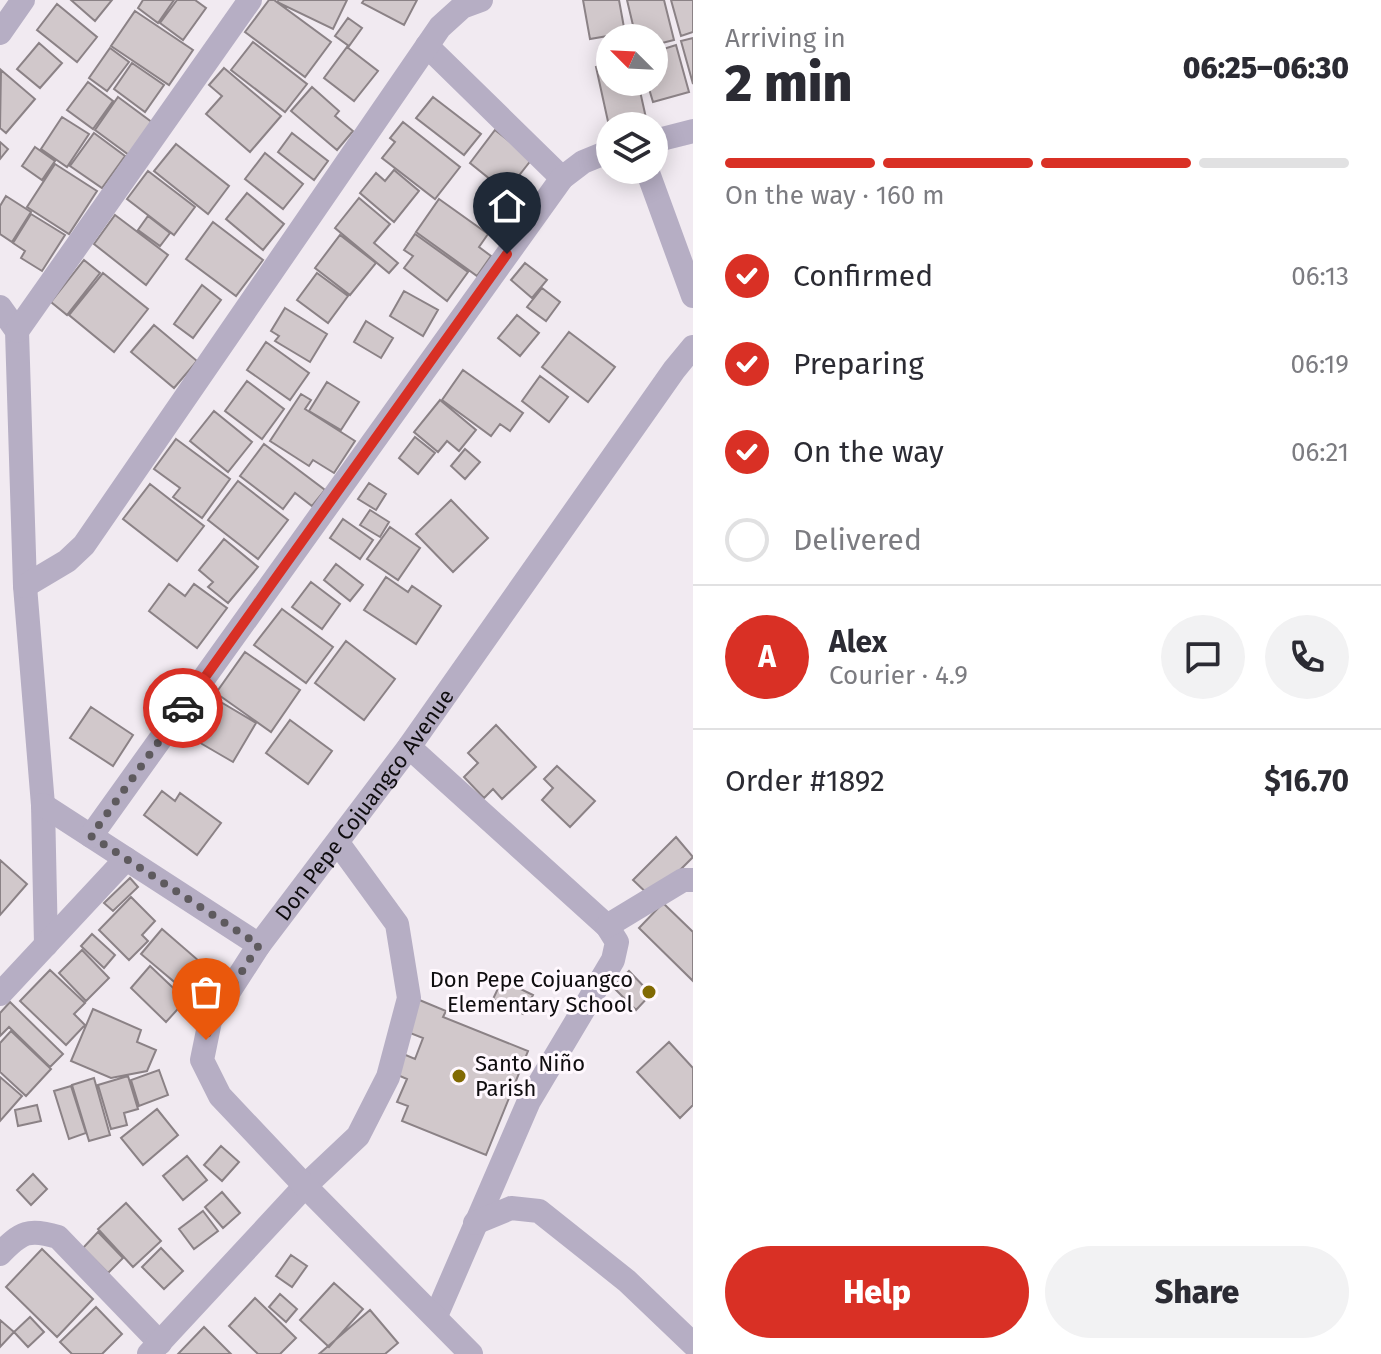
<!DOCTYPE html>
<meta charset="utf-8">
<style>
:root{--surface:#fff;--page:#f2f2f3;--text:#2b2b33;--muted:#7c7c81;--line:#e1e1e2;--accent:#d93025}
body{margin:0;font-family:"Fira Sans",sans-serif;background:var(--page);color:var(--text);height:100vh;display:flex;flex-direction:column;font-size:30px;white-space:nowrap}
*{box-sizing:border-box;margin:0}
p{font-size:26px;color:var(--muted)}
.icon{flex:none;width:44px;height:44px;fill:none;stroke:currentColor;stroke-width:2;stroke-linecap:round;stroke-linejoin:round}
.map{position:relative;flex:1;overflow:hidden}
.drawer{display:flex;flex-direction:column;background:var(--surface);width:688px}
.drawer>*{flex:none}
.needle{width:52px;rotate:294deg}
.buttons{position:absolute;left:596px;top:24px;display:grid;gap:16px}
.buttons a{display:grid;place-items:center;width:72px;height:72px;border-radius:50%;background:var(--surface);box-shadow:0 4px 20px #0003;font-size:40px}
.pin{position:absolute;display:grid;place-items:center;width:68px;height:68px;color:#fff;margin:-82px -34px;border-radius:50% 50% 50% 0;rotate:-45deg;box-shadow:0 0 8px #0007}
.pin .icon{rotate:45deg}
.courier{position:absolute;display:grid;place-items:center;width:80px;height:80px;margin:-40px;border:6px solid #d93025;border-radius:50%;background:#fff;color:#222;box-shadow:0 2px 10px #0007}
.headline em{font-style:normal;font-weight:800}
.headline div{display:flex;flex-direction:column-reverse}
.headline{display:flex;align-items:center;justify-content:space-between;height:136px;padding:0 32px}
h1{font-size:52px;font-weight:800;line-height:60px}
.bar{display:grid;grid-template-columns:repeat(4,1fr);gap:12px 8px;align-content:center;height:96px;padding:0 32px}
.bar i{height:10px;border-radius:6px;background:var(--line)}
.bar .active{background:var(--accent)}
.bar p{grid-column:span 4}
.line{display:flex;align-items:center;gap:20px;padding:0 32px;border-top:2px solid var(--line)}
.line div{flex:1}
.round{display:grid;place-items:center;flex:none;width:84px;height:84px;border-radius:42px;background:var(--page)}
ol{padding:0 32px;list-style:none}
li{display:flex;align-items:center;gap:24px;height:88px}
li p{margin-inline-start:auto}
li .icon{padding:8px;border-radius:50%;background:var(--accent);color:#fff;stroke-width:4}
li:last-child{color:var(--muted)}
li i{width:44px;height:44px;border:4px solid var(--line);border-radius:50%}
.action{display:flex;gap:16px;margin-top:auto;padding:16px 32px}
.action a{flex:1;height:92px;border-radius:48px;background:var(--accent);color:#fff;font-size:32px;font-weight:800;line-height:92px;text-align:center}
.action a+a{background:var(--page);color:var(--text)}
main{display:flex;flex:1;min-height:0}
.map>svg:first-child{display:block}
.building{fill:#d1c8cb;stroke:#8b8286;stroke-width:2}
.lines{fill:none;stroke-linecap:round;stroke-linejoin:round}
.minor{stroke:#b6aec4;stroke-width:24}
.done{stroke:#5e5a5e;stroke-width:8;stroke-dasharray:0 14.4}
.route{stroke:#d93025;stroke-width:10}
.poi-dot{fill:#816a03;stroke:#fff8fe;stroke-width:3}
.labels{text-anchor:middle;stroke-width:6;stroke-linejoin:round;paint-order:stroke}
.street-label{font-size:22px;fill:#0f0d0f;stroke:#fff8fe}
.poi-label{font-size:22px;fill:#0f0d0f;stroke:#fff8fe;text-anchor:end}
</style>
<main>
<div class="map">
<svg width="693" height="1354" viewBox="0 0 693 1354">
<rect width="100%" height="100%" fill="#f1eaf1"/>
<path class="building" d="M71,0H112L95,21Z
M143,0H174L158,23L138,8Z
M177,0H195L206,8L183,40L160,23Z
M269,0H274L331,42L305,77L245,32Z
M279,0H347L333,29L277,2Z
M364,0H417L404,25L362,3Z
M583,0H619L625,33L590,39Z
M627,0H664L674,40L654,45V38H636Z
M671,0H693V32L681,36Z
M57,4L97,37L77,62L37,30Z
M135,11L193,50L169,85L111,46Z
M348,18L362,28L349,46L335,36Z
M693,38V84L681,41Z
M253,42L307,84L285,112L231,70Z
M39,43L62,63L40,88L17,69Z
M676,45L689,92L653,102L647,82H654V52Z
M347,47L378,71L354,101L324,78Z
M110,48L129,62L107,91L89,78Z
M132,63L164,85L145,112L114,89Z
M610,63V82H638L646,118L609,126L596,67Z
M224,68L281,116L250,152L206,114L222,96L209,85Z
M1,70L35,99L6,133L0,128Z
M88,82L113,101L93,129L67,110Z
M312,87L339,111L335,116L353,131L337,150L291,111Z
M118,97L153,123L129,155L95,130Z
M433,97L481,134L464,155L416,118Z
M62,117L89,134L67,167L41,149Z
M403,122L460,167L435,199L382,158L395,142L390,138Z
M495,130L532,159L506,192L470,163Z
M94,133L125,156L102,188L70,166Z
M292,133L328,161L314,180L278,152Z
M0,142L8,149L0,159Z
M176,144L229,186L208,214L154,171Z
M35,147L55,161L42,180L22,166Z
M265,153L303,184L283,209L245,179Z
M55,164L97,191L69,234L27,207Z
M394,170L419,191L394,222L360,193L376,173L385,181Z
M148,171L195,207L174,235L127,199Z
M247,193L284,224L263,250L226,219Z
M6,196L31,212L12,242L0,234V206Z
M359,198L390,224L374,243L398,263L389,273L335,228Z
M439,199L488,234L479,247L491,256L477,276L416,232Z
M31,214L65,235L42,271L21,258L25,251L13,243Z
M115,215L168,255L146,285L94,244Z
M148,216L170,233L160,246L138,230Z
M213,222L263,260L236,296L186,259Z
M415,234L468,272L447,301L404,268L413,256L404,250Z
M340,235L376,263L350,295L315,268Z
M84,260L100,273L67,315L51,302Z
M525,263L547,280L532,298L511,280Z
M103,273L148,309L114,352L69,315Z
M317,273L348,296L328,323L297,300Z
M202,285L221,300L193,338L174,324Z
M542,288L560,302L546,321L527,307Z
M404,291L438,310L423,336L390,316Z
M285,308L327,334L310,362L275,341L279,336L271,331Z
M517,315L539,333L520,356L498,338Z
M366,321L393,338L381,358L354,342Z
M154,325L197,361L174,388L131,352Z
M569,332L615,367L588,402L542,367Z
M266,342L309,373L290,400L247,370Z
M463,370L523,413L510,431L500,424L491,436L442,400Z
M540,376L568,397L549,422L522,401Z
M247,381L284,409L262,439L225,411Z
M327,382L359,402L341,430L309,411Z
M301,394L311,400L305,409L355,441L334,473L313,460L309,466L270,441Z
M440,400L476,430L459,451L447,441L438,452L414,432Z
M214,411L252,442L228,472L190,441Z
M415,437L435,453L418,474L399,458Z
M176,439L230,479L202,518L173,497L180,488L154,469Z
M264,444L325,490L312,506L295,493L283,509L240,476Z
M465,449L480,462L465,479L451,466Z
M238,481L288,520L258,559L208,520Z
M369,483L386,494L376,510L358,499Z
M150,484L204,526L177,561L123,519Z
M451,500L488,538L453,572L416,534Z
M370,510L389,522L380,537L360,525Z
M343,519L373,540L360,559L330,538Z
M390,527L420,548L398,580L367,559Z
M224,539L258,567L228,603L208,587L213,582L199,570Z
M336,564L363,585L350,601L324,580Z
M386,577L408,592L412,586L441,606L416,644L364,610Z
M311,582L340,604L322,629L292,607Z
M169,584L185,596L194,584L227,608L197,648L149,611Z
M282,609L333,647L306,683L254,645Z
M346,641L395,679L364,720L315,683Z
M245,652L300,690L271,732L216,693Z
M214,698L256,723L233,762L190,737Z
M91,707L133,735L113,766L70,738Z
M290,720L332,751L308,784L266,753Z
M496,725L536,767L502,799L493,789L484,798L464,777L478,763L468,753Z
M557,766L595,801L570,827L542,800L553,788L544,779Z
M162,791L175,801L180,793L221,823L197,855L144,815Z
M676,837L693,857L652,898L633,880Z
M0,860L27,884L0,915Z
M130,878L138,887L113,911L104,903Z
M131,897L155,921L142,935L148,941L129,960L99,930Z
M663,903L693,932V981L639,928Z
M162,929L199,961L178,985L141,954Z
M92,934L115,955L104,968L81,946Z
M82,950L109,978L86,1001L59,973Z
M150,966L186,1000L166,1022L131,988Z
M50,970L85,1003L74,1014L85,1025L66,1045L20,1001Z
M629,971L651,994L636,1010L613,987Z
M502,980L533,995L523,1014L493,999Z
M417,999L446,1011L443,1017L528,1051L486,1155L402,1121L408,1106L397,1102L407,1079L393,1073L401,1053L415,1059L423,1038L405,1031Z
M10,1002L63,1054L50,1067L9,1027L0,1036V1013Z
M93,1009L141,1030L137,1042L156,1050L147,1071L111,1078L71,1061Z
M11,1031L51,1069L26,1096L0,1072V1043Z
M669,1042L693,1068V1105L680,1118L637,1072Z
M159,1070L168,1095L139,1106L131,1080Z
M128,1076L138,1109L124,1113L127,1125L111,1129L98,1085Z
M0,1077L22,1096L0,1121Z
M94,1078L110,1135L89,1141L72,1085Z
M71,1086L86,1133L69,1139L54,1091Z
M37,1105L41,1121L18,1126L15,1110Z
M157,1109L178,1135L143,1165L121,1138Z
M221,1146L239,1162L222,1181L204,1165Z
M187,1156L207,1180L183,1200L163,1176Z
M33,1174L47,1189L31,1205L17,1190Z
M222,1192L240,1213L223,1228L205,1207Z
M126,1203L161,1241L133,1267L98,1229Z
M203,1211L218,1231L194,1249L179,1229Z
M98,1232L123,1258L108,1273L83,1248Z
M161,1248L183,1271L164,1289L142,1267Z
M42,1249L93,1299L57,1337L6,1287Z
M291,1255L307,1266L292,1287L276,1276Z
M334,1283L363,1309L329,1347L300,1320Z
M280,1294L297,1309L286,1322L269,1307Z
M255,1298L296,1338L280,1354H258L229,1326Z
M96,1307L122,1334L102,1354H72L60,1342Z
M370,1310L398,1343L385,1354H319Z
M30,1317L44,1332L28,1347L14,1332Z
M0,1320L14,1332L0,1347Z
M204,1327L231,1354H178Z"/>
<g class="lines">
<g class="minor">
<path d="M0,33L23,0"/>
<path d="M427,46L562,178"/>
<path d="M654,141L693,131"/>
<path d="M647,170L693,296"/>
<path d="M0,307L17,331L25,586L43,805L46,945"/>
<path d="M17,331L250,0"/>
<path d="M25,586L67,561L84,545L440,27L462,7L481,0"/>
<path d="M409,747L607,926L617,942L613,960L529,1101L436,1316"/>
<path d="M43,805L259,945"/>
<path d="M91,836L562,178L583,162L610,151"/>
<path d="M607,926L683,880H693"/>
<path d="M0,994L126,859"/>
<path d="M475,1223L511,1208L539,1211L627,1281L693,1344"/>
<path d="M0,1254C21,1232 29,1228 58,1237L160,1343"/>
<path d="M149,1354L305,1186L358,1136L388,1077L409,998L397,924L338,843"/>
<path id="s1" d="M471,1354L305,1186L220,1096L202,1060L210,1021L259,945L409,747L674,370L693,347"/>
</g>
</g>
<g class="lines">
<path class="done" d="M183,708L91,836L259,945L210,1021L206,1040"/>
<path class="route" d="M183,708L507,254"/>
</g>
<g class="poi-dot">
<circle cx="649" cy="992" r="8"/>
<circle cx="459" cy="1076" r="8"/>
</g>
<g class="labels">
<g class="street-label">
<text dy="8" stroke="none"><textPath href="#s1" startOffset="706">Don Pepe Cojuangco Avenue</textPath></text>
</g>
<g class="poi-label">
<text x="633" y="987">Don Pepe Cojuangco<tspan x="633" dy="25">Elementary School</tspan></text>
<text x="475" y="1071" text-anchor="start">Santo Niño<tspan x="475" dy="25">Parish</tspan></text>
</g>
</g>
</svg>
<div class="buttons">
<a><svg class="needle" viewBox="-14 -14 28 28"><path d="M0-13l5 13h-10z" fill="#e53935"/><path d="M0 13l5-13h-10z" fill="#7c7c81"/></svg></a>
<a><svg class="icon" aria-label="layers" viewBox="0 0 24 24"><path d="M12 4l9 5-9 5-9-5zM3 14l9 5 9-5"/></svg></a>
</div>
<div class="pin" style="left:206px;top:1040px;background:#ea580c"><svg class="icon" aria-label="bag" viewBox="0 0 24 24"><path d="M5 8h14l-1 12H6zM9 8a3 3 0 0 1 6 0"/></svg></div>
<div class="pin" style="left:507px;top:254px;background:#1f2937"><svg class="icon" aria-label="home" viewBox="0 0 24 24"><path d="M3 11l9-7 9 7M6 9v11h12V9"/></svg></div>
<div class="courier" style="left:183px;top:708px"><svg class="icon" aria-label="car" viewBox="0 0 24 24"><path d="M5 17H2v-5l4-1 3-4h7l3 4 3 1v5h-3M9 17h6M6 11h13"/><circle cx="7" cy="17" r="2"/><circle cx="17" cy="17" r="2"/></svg></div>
</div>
<section class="drawer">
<div class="headline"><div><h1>2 min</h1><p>Arriving in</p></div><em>06:25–06:30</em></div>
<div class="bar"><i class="active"></i><i class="active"></i><i class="active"></i><i></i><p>On the way · 160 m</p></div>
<ol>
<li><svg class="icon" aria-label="check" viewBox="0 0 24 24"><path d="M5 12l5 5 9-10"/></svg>Confirmed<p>06:13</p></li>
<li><svg class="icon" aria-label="check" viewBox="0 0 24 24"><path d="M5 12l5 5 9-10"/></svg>Preparing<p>06:19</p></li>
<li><svg class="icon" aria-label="check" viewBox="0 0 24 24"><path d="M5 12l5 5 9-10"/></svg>On the way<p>06:21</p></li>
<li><i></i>Delivered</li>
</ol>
<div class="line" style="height:144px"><b class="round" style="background:var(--accent);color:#fff">A</b><div><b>Alex</b><p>Courier · 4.9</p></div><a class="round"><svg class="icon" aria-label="chat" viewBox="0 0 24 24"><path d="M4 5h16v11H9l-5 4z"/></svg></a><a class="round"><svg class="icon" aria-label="phone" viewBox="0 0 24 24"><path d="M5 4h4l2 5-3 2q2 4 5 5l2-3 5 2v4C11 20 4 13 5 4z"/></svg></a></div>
<div class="line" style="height:104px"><div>Order #1892</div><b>$16.70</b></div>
<div class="action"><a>Help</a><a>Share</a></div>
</section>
</main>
